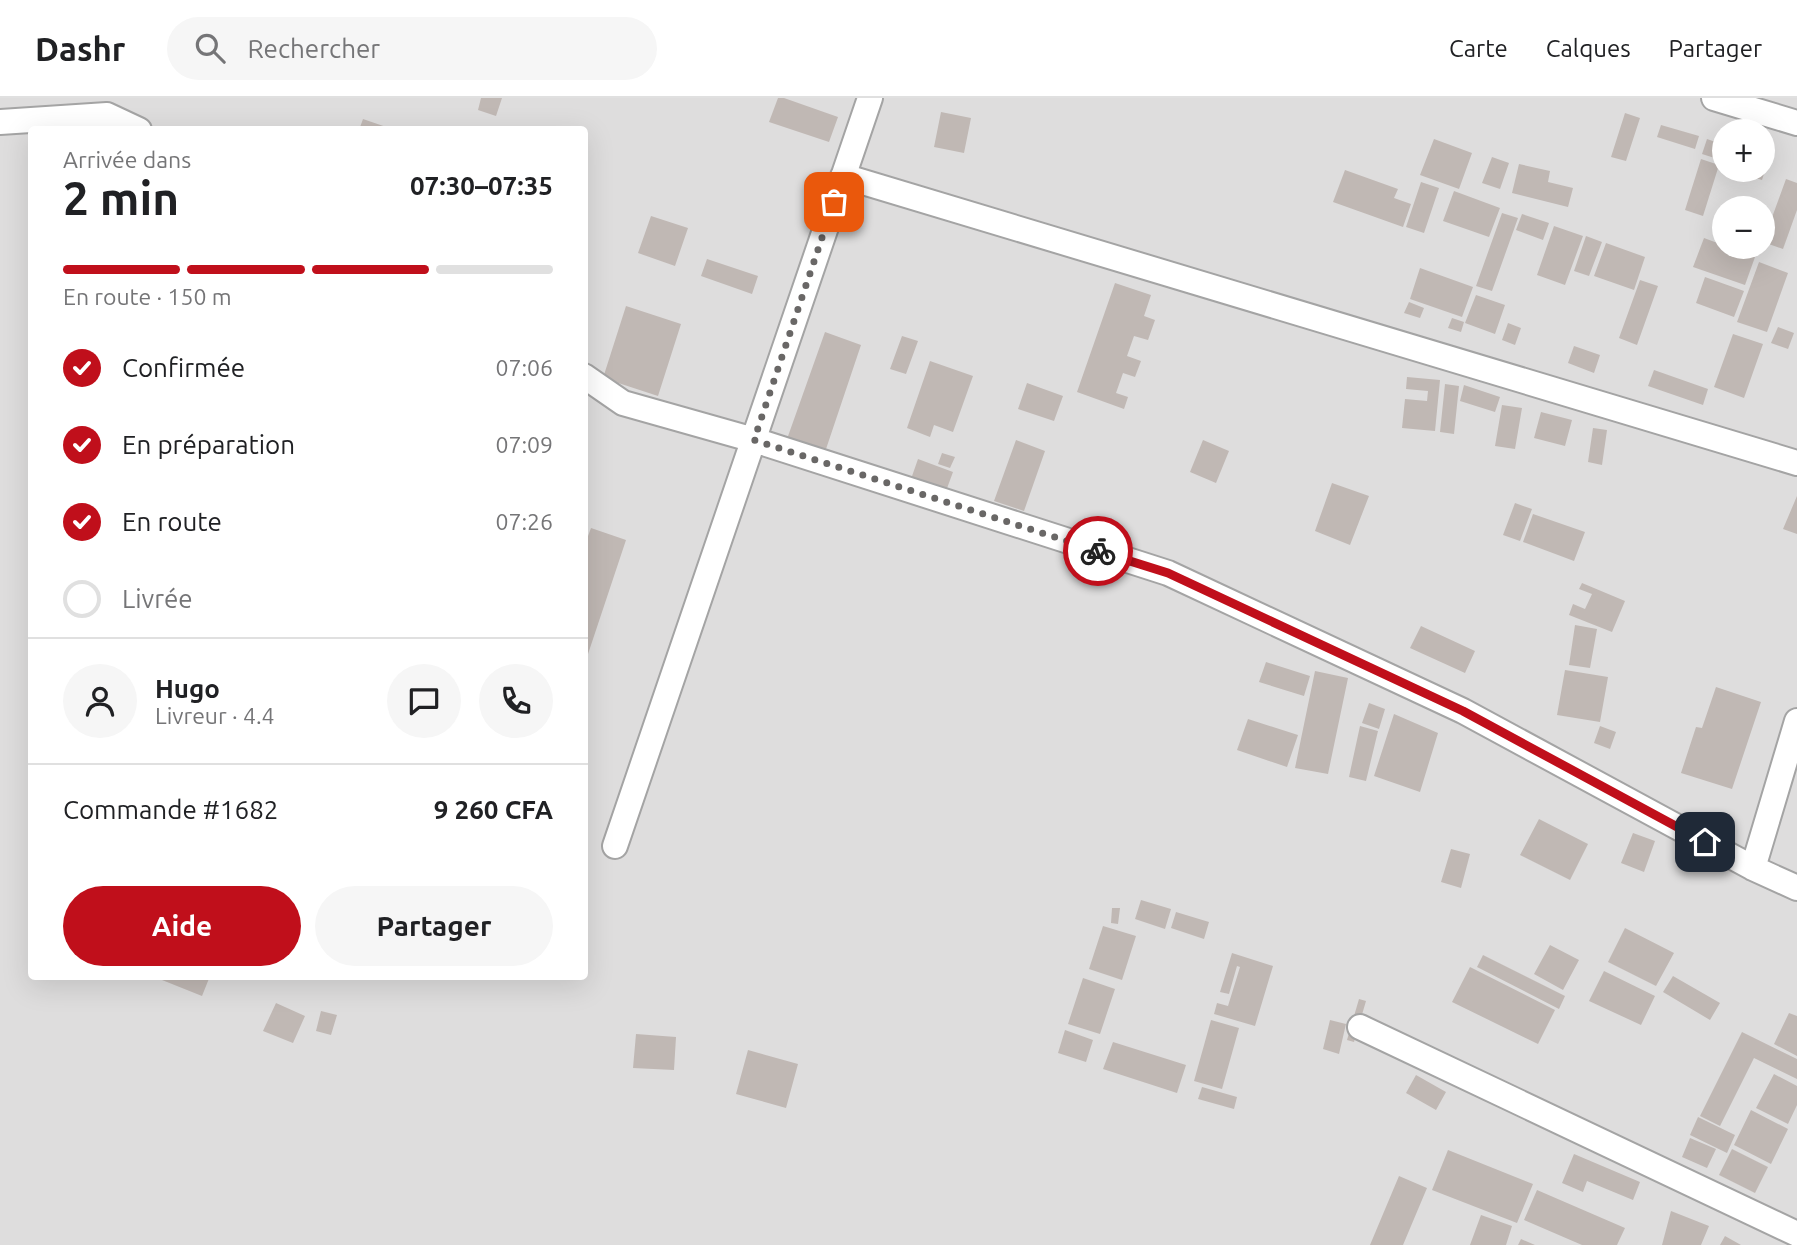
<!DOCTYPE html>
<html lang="fr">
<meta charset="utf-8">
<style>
:root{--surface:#fff;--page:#f6f6f6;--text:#202124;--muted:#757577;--line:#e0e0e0;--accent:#c00f1b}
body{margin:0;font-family:Ubuntu,sans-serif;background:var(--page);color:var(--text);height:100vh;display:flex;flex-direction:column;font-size:26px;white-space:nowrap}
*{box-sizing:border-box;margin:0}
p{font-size:23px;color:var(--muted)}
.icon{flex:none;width:38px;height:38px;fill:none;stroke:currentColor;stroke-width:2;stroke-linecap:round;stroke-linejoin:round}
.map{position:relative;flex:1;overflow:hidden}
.sheet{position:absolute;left:28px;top:28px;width:560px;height:854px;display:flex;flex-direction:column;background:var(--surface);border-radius:7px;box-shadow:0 7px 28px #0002}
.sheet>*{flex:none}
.tools{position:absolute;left:1712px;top:21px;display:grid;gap:14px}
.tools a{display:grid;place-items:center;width:63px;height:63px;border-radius:50%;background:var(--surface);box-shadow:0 7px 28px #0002;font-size:35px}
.pin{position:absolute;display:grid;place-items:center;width:60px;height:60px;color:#fff;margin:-30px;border-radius:14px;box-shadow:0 4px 10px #0006}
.courier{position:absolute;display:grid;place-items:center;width:70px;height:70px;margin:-35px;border:5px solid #c00f1b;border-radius:50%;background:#fff;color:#222;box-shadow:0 2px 9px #0007}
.summary em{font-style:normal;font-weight:700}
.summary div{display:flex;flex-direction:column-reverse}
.summary{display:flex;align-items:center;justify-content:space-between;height:119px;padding:0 35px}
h1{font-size:46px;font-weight:700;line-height:52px}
.bar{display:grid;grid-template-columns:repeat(4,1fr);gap:10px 7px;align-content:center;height:84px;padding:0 35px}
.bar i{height:9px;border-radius:5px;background:var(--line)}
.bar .active{background:var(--accent)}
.bar p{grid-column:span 4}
.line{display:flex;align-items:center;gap:18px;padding:0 35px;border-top:2px solid var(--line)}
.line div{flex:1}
.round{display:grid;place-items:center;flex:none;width:74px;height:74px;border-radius:37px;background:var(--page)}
ol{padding:0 35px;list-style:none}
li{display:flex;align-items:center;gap:21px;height:77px}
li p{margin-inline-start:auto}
li .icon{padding:7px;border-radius:50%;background:var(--accent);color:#fff;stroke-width:4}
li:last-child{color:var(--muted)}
li i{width:38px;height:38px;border:4px solid var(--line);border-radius:50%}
.cta{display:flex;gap:14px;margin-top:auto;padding:14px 35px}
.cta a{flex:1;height:80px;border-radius:42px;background:var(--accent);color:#fff;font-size:28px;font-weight:700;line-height:80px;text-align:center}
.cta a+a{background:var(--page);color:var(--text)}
header{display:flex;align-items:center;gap:42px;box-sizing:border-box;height:98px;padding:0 35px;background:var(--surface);border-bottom:2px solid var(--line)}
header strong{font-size:33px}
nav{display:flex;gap:38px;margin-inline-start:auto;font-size:24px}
.search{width:490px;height:63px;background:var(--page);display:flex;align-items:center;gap:18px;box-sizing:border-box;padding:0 24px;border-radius:38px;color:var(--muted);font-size:26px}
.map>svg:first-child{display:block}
.residential{fill:#dedddd;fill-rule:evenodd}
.building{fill:#c0b8b4}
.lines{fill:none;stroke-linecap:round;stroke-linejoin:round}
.minor-casing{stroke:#a4a4a4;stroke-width:28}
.minor{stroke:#fff;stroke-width:24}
.done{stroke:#696766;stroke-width:7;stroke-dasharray:0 12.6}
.route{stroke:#c00f1b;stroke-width:9}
</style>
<header>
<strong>Dashr</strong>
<div class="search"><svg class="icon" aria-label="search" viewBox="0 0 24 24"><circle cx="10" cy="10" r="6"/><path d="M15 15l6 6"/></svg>Rechercher</div>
<nav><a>Carte</a><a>Calques</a><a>Partager</a></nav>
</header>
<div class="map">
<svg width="1797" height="1147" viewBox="0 0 1797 1147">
<rect width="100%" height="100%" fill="#f0ece7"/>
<path class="residential" d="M0,0H1797V1147H0ZM32,32H584V878H32ZM1724,33H1762V72H1724ZM1724,110H1762V149H1724Z"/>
<path class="building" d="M481,0H502L496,18L478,12Z
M778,0H784L838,19L829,44L769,24Z
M941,14L971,20L964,55L934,49Z
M1625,15L1640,20L1626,63L1611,59Z
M363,21L392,31V32H359Z
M1661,27L1699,38L1695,51L1657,39Z
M1434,41L1472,55L1459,91L1420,77Z
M1707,41L1724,47V63L1702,56Z
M1762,58L1769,60L1762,82L1737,74L1738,72H1762Z
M1492,59L1509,65L1500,91L1482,85Z
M1701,61L1719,67L1703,118L1685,112Z
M1519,66L1550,73L1548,84L1573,90L1568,109L1512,95Z
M1345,72L1398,91L1394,100L1411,106L1403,129L1333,104Z
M1786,81L1797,85V112L1783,151L1763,144Z
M1421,84L1439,90L1424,135L1406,129Z
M1454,93L1500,110L1489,139L1443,123Z
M1502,115L1518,120L1492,193L1476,188Z
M1522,116L1549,125L1543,142L1516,132Z
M651,118L688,130L675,168L638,155Z
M1554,128L1583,138L1565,187L1537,177Z
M1586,138L1602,144L1589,178L1574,173Z
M1704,140L1755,159L1745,187L1693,169Z
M1606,145L1645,159L1634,192L1594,178Z
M707,161L758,178L752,196L701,178Z
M1759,164L1788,175L1767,234L1737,224Z
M1420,170L1473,189L1462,219L1410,201Z
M1705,179L1744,193L1734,219L1696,205Z
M1640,182L1658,188L1637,247L1619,240Z
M1115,185L1151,197L1144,218L1155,222L1148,242L1134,238L1127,258L1141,263L1135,279L1123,275L1116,295L1128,299L1124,311L1077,294Z
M1476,197L1505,207L1495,236L1465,225Z
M1409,204L1424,210L1420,220L1404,215Z
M626,208L681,226L658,298L603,280Z
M1452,220L1464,224L1461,234L1448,230Z
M1508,225L1521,230L1515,247L1502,242Z
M1778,229L1794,235L1788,251L1771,245Z
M825,234L861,247L825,354L787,341Z
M1733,236L1763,246L1744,300L1714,289Z
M902,238L918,243L906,276L890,271Z
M1574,248L1600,257L1594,275L1568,265Z
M930,263L973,278L953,334L934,327L930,339L907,330Z
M1654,272L1708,291L1703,307L1648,288Z
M1407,279L1440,282L1435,333L1402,330L1405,301L1427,303L1428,293L1406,291Z
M1027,285L1063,298L1054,323L1018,311Z
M1445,286L1459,288L1454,336L1440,334Z
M1464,287L1500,299L1495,314L1460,303Z
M1502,307L1522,310L1515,351L1495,348Z
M1541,314L1572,322L1565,348L1534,340Z
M1593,330L1607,332L1602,367L1588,364Z
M1016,342L1045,353L1024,413L994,403Z
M1203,342L1229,353L1216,385L1190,374Z
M942,355L955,359L950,370L938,366Z
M918,361L953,374L946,393L911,381Z
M1332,385L1369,398L1350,447L1315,433Z
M1797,398V436L1783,431Z
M1515,405L1532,411L1520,443L1503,437Z
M1533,416L1585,434L1574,463L1523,444Z
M591,430L626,442L588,556L584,554V449Z
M1582,485L1625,503L1612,534L1569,517L1573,506L1585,511L1592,496L1579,491Z
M1575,527L1597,531L1590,570L1569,567Z
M1421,528L1475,553L1465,575L1410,550Z
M1266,564L1310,578L1304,598L1259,584Z
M1565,572L1608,579L1600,624L1557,617Z
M1315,573L1348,580L1328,676L1295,670Z
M1716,589L1761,604L1732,691L1681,675L1696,629L1702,630Z
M1369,605L1385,611L1379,631L1362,625Z
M1394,616L1438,635L1420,694L1374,678Z
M1248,621L1298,637L1287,669L1237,652Z
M1360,628L1378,633L1366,683L1349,679Z
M1600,628L1616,634L1610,651L1594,645Z
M1539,721L1588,746L1570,782L1520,757Z
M1633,735L1655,743L1644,774L1621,765Z
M1451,751L1470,756L1461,790L1441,784Z
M1141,802L1171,811L1165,831L1135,821Z
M1112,810H1120L1118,826L1111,825Z
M1176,814L1209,824L1204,841L1171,830Z
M1103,828L1136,838L1122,882L1089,871Z
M1625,830L1674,855L1656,888L1608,864Z
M1550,847L1579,862L1563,892L1534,876Z
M1232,855L1273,868L1255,928L1214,916L1217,905L1228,908L1240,869L1237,868L1229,896L1220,894Z
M1483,857L1565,898L1559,911L1477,869Z
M1470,869L1555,912L1538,946L1452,904Z
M1604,873L1655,898L1641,927L1589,903Z
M164,878H210L202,898L162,882Z
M1673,878L1720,905L1710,922L1663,894Z
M1083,880L1115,891L1100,936L1068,926Z
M1359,901L1366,903L1354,944L1347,942Z
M276,905L305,918L293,945L263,933Z
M321,913L337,917L331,937L316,933Z
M1789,915L1797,918V958L1774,946Z
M1211,922L1239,930L1222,991L1194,983Z
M1330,922L1346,926L1339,956L1323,951Z
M1065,932L1093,942L1086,964L1058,955Z
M1742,934L1797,961V981L1754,960L1720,1028L1700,1018Z
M636,936L676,939L674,972L633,970Z
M1113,944L1186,967L1177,995L1103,971Z
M748,952L798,966L786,1010L736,996Z
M1774,976L1797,988V1007L1788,1026L1756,1010Z
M1416,977L1446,994L1436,1012L1406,995Z
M1202,989L1237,999L1234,1011L1198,1001Z
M1751,1012L1788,1031L1771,1066L1734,1047Z
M1698,1019L1735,1037L1727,1055L1690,1037Z
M1690,1040L1716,1051L1707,1070L1682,1059Z
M1732,1051L1768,1069L1755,1095L1719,1077Z
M1448,1052L1533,1086L1517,1125L1432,1092Z
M1574,1056L1640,1084L1633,1102L1587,1083L1583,1094L1562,1085Z
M1399,1078L1427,1090L1403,1147H1370Z
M1537,1092L1625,1130L1617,1147H1582L1524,1122Z
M1671,1113L1709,1128L1701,1147H1662Z
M1481,1117L1512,1128L1506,1147H1470Z
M1725,1138L1741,1147H1720Z
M1521,1141L1535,1147H1518Z"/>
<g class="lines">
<defs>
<path id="minor" d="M1714,0L1797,25
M0,24L107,17L139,32
M843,78L1797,365
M584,278L623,305L754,342L1168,475L1463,613L1753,770L1797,790
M615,748L870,0
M1753,770L1797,623
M1360,929L1797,1136"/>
</defs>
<use href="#minor" class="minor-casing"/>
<use href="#minor" class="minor"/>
</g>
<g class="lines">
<path class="done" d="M834,104L754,342L1098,453"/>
<path class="route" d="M1098,453L1168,475L1463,613L1705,744"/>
</g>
</svg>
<div class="tools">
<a>+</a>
<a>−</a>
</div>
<div class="pin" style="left:834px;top:104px;background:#ea580c"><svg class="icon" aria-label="bag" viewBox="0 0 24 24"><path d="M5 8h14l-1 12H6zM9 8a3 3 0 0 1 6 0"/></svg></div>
<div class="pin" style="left:1705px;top:744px;background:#1f2937"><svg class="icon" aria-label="home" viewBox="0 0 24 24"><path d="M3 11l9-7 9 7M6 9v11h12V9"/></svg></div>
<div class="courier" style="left:1098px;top:453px"><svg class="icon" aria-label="bike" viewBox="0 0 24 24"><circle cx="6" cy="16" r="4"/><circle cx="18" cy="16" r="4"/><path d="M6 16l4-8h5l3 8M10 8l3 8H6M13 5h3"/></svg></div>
<section class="sheet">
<div class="summary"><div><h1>2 min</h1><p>Arrivée dans</p></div><em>07:30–07:35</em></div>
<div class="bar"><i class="active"></i><i class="active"></i><i class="active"></i><i></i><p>En route · 150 m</p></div>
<ol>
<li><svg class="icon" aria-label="check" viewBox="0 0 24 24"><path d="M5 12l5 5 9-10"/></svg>Confirmée<p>07:06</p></li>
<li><svg class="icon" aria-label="check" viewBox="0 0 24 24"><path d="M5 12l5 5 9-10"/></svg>En préparation<p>07:09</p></li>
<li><svg class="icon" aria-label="check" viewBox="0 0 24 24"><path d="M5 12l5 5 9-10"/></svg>En route<p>07:26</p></li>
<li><i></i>Livrée</li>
</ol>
<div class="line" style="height:126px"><a class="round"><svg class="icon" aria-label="person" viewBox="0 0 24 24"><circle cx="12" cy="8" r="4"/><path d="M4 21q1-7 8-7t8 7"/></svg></a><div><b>Hugo</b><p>Livreur · 4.4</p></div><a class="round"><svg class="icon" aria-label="chat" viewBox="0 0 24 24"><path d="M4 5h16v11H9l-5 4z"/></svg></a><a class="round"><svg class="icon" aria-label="phone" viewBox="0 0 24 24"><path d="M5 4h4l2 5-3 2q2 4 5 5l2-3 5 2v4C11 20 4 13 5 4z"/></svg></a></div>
<div class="line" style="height:91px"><div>Commande #1682</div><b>9 260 CFA</b></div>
<div class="cta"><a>Aide</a><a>Partager</a></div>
</section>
</div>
